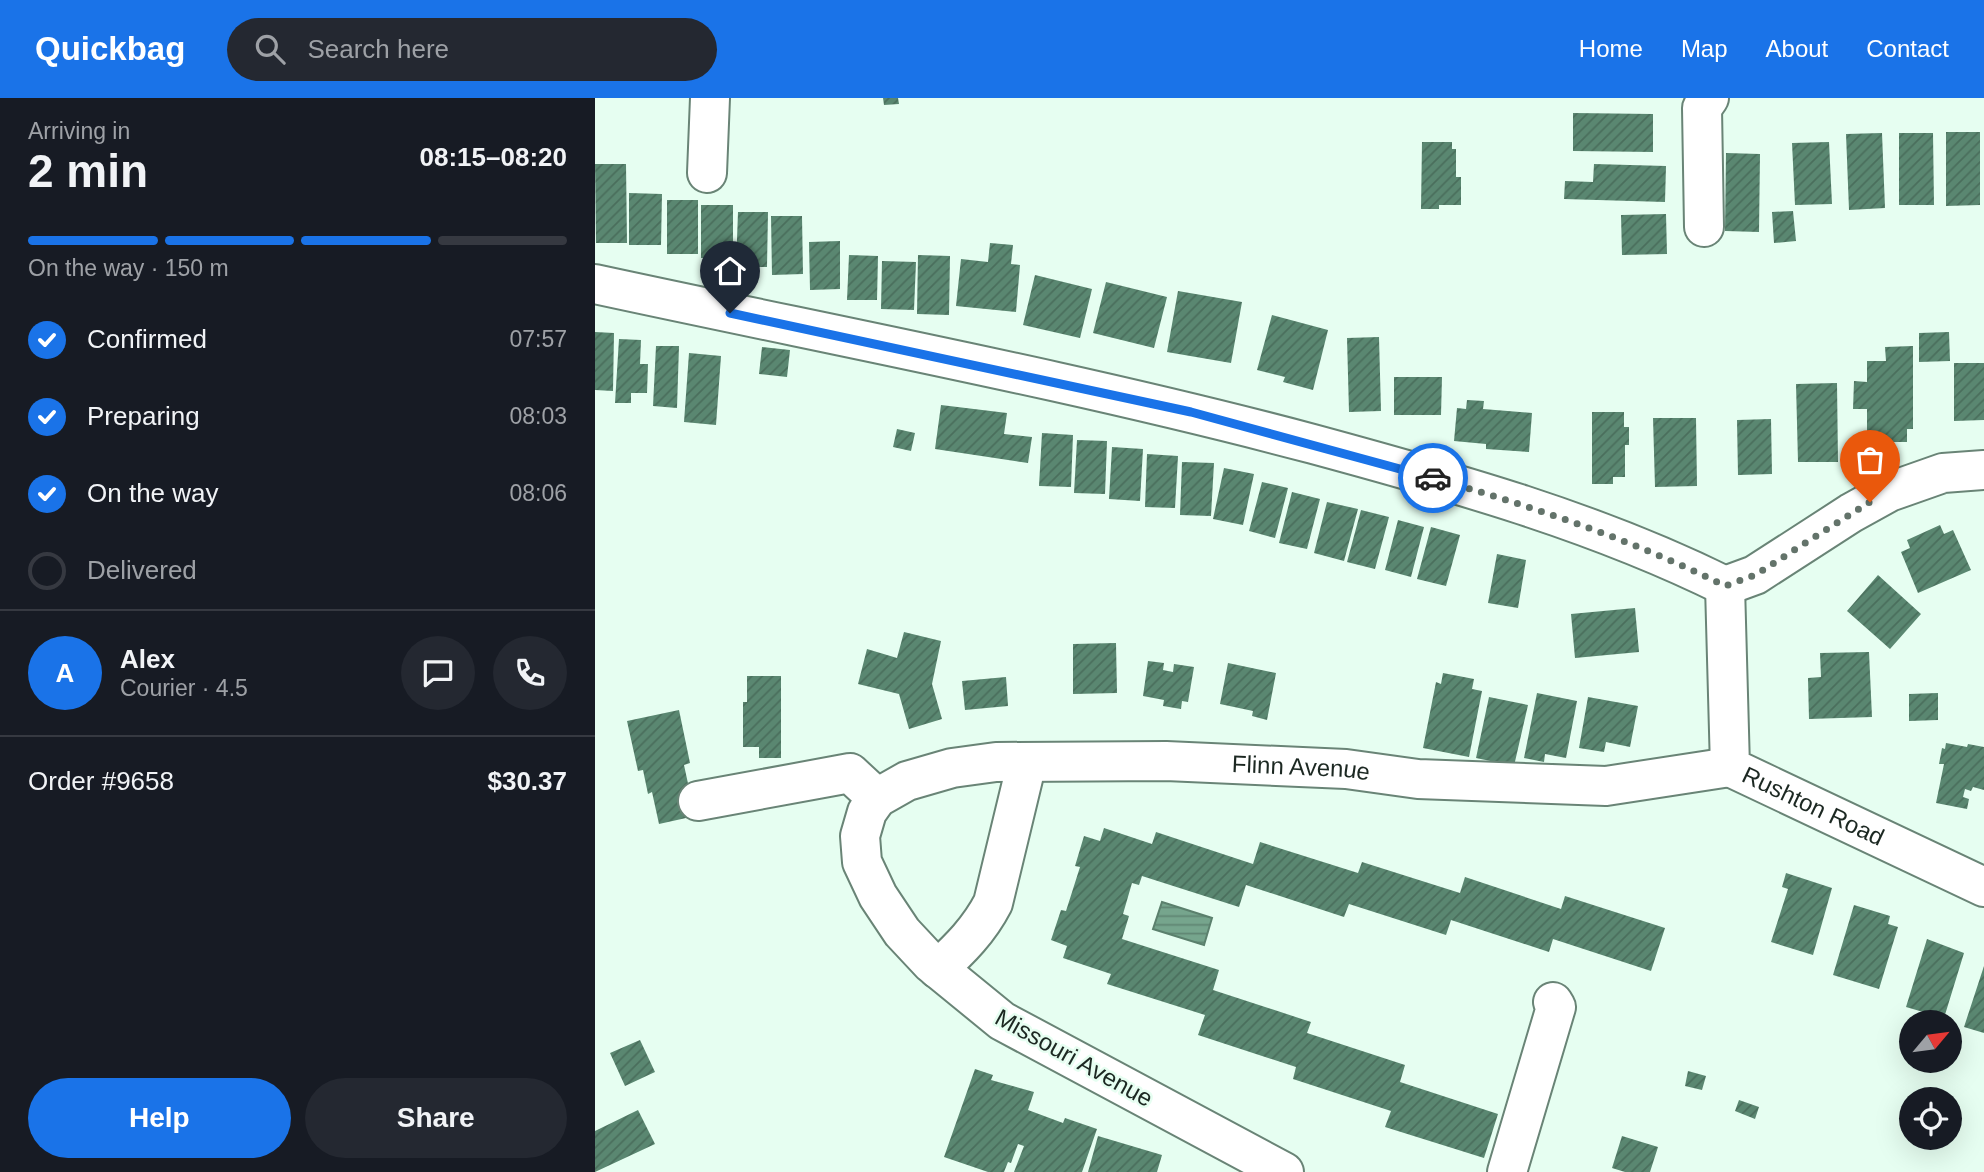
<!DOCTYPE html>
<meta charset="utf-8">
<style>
:root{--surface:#171b24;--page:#242831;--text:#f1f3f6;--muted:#9ea1a6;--line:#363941;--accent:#1a73e8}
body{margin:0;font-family:Helvetica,sans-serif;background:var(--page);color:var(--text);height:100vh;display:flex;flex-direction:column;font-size:26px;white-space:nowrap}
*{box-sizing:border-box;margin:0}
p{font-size:23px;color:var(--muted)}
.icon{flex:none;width:38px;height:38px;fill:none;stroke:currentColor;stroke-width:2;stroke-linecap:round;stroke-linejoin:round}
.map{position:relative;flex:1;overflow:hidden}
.drawer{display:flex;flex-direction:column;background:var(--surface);width:595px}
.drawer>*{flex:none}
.needle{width:46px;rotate:61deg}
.controls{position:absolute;left:1304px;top:912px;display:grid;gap:14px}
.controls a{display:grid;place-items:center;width:63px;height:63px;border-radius:50%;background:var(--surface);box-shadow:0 7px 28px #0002;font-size:35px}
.pin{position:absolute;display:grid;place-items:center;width:60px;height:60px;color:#fff;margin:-72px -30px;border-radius:50% 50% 50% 0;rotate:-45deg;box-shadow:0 0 7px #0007}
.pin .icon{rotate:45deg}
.courier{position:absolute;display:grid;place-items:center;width:70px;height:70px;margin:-35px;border:5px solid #1a73e8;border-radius:50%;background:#fff;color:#222;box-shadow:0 2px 9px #0007}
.summary em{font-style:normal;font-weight:700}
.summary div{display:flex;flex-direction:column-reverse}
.summary{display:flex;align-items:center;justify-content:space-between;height:119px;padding:0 28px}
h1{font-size:46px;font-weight:700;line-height:52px}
.bar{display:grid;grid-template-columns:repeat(4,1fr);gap:10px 7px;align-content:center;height:84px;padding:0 28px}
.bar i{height:9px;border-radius:5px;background:var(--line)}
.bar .selected{background:var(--accent)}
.bar p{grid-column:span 4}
.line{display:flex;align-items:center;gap:18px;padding:0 28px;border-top:2px solid var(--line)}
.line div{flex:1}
.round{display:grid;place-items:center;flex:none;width:74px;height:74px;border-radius:37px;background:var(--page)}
ol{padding:0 28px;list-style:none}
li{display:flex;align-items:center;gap:21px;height:77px}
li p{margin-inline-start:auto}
li .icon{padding:7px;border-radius:50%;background:var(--accent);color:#fff;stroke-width:4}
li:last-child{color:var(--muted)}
li i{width:38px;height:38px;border:4px solid var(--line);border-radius:50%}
.primary-button{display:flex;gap:14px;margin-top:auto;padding:14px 28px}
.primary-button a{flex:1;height:80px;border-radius:42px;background:var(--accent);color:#fff;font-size:28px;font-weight:700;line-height:80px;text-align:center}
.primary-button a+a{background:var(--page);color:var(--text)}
header{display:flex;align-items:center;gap:42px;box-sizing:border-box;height:98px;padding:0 35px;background:var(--accent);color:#fff}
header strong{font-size:33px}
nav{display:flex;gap:38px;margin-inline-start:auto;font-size:24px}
.search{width:490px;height:63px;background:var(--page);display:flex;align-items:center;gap:18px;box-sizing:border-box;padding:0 24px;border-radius:38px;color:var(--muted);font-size:26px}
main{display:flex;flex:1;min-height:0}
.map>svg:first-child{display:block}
.water{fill:url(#water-rules);stroke:#5b806d;stroke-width:2}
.building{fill:url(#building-hatch)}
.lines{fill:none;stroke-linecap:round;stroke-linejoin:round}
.minor-casing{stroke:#698476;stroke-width:42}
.minor{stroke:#fff;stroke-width:38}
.done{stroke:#63736a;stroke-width:7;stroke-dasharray:0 12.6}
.route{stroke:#1a73e8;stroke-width:9}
.labels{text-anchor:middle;stroke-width:5;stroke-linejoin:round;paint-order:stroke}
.street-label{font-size:24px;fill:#1c2822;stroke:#e6fef1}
</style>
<header>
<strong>Quickbag</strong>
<div class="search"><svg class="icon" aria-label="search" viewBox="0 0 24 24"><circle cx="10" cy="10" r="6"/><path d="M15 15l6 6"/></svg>Search here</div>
<nav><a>Home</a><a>Map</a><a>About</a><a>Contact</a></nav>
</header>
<main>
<section class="drawer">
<div class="summary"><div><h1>2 min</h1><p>Arriving in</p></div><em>08:15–08:20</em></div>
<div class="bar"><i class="selected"></i><i class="selected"></i><i class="selected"></i><i></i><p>On the way · 150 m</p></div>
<ol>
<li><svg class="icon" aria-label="check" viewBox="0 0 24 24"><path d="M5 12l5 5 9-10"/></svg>Confirmed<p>07:57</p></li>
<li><svg class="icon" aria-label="check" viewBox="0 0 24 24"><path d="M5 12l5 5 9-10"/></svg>Preparing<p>08:03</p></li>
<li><svg class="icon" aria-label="check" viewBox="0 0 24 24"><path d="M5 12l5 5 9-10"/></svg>On the way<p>08:06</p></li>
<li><i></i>Delivered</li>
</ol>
<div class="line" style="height:126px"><b class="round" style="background:var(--accent);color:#fff">A</b><div><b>Alex</b><p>Courier · 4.5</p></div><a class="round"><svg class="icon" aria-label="chat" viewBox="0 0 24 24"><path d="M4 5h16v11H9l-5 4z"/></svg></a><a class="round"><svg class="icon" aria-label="phone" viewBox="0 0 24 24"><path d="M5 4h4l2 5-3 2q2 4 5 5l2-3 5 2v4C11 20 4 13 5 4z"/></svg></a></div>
<div class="line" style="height:91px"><div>Order #9658</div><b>$30.37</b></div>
<div class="primary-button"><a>Help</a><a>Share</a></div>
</section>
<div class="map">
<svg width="1389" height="1074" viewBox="0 0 1389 1074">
<defs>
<pattern id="water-rules" width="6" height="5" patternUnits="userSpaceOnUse" patternTransform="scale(1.75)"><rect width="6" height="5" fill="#76a58d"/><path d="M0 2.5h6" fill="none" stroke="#608673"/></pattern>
<pattern id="building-hatch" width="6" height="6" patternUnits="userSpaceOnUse" patternTransform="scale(1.75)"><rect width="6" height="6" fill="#5a8771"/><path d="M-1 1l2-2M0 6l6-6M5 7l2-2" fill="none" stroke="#4a6e5c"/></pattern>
</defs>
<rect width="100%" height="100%" fill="#e6fef1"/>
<path class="water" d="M567,804L617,820L609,847L558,831Z"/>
<path class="building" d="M288,0H303L304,6L289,7Z
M978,15L1058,16V54L978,53Z
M1351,34H1385V107L1351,108Z
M1287,35L1290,110L1254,112L1251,36Z
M1304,35H1338L1339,107H1304Z
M827,44H857V51H861V79H866V107H844V111H826Z
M1234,44L1237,106L1200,107L1197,45Z
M1131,55L1165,56L1164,134L1130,133Z
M0,66H31L32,145H1Z
M999,66L1071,68L1070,104L969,101L970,83L998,84Z
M34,95L67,96L66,147H34Z
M72,102H103V156H72Z
M106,107H138V160H106Z
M1198,113L1201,143L1179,145L1177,114Z
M143,114H173L172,169H141Z
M1071,116L1072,156L1027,157L1026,117Z
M176,118H207L208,176L177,177Z
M245,143V191L215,192L214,144Z
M395,145L418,147L416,166L425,167L421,214L361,208L366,161L393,164Z
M254,157L283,158L282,202H252Z
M323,157L355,158L354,217L322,216Z
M287,163L321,164L319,212L286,211Z
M440,177L497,191L485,240L428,227Z
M511,184L572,199L559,250L498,235Z
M583,193L647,204L636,265L572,254Z
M677,217L733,232L718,292L688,284L690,279L662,272Z
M0,234L19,235L18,293L0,292Z
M1354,234L1355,263L1324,264V235Z
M784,239L786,313L754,314L752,240Z
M24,241L46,242L45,266H53L52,295H36V305H20Z
M61,248H84L82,310L58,308Z
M1318,248V331H1312V344H1272V311H1258L1259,283L1272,284V263H1291L1290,249Z
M167,249L195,252L192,279L164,276Z
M94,255L126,258L121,327L89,324Z
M1359,265H1389V322L1359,323Z
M799,279H847L846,317H799Z
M1242,285L1243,364H1203L1201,286Z
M872,302L889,303L888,311L937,315L934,354L891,351V346L859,343L862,310L871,311Z
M346,307L412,315L409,336L437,339L433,365L340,351Z
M997,314H1029V329H1034V347H1030V379H1018V386H997Z
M1058,320H1101L1102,388L1060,389Z
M1176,321L1177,376L1143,377L1142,322Z
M302,331L320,335L316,353L298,349Z
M447,335L478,337L476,389L444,388Z
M482,342L512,343L510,396L479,395Z
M517,349L548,351L545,403L514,401Z
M552,356L583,358L580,410L550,409Z
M587,364L619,365L616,418L585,417Z
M629,370L659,376L648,427L618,421Z
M667,384L693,390L680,440L654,433Z
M697,394L725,401L712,451L684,445Z
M732,404L763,411L749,463L719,455Z
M766,412L794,419L780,471L752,464Z
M803,422L829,429L816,479L790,472Z
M1345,427L1349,436L1358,432L1376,472L1323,495L1306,454L1315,450L1312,442Z
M836,429L865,437L851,488L822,481Z
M902,456L931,462L923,510L893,505Z
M1283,477L1326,516L1295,551L1252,513Z
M1040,510L1044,554L980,560L976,516Z
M309,534L346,543L337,586L347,621L314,631L304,596L263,586L272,551L302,560Z
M521,545L522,595L478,596V546Z
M1274,554L1277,619L1214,621L1213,580L1226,579L1225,555Z
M553,563L569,565L568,572L578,574L579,566L599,569L593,604L587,603L586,611L568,608L569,602L548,598Z
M633,565L681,575L672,622L657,618L658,613L625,606Z
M848,575L879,581L877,591L887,593L874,659L828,650L841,584L846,586Z
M152,578H186V660H164V649H148V604H152Z
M411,579L413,608L370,612L367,583Z
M942,595L982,603L971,660L950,656L949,664L929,660Z
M1343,595V622L1314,623V596Z
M894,599L933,607L919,668L881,660Z
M993,599L1043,608L1035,649L1011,644L1009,654L984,650Z
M84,612L95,665L89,667L100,718L64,726L57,694L53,696L48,672L43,673L32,623Z
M1351,645L1372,649L1373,646L1389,649V692L1378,689L1376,693L1370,691L1368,699L1374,701L1372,711L1341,705L1349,666H1344L1347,650L1350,651Z
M509,730L557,746L561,734L658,766L665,744L763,775L767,764L865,795L870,779L966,811L970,798L1070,830L1056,873L958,841L954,854L856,822L851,837L754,806L749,819L651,787L644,809L547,778L544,787L537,785L528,816L534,818L527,841L624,872L618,892L716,924L712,935L810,967L805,984L903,1016L889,1060L790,1029L796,1013L698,981L701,969L603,937L610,917L512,886L516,876L468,860L472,848L456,842L466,812L471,813L485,769L480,768L489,738L505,743Z
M1191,775L1237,790L1218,857L1176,844L1193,791L1187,789Z
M1259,807L1295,818L1293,826L1303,829L1284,891L1238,877Z
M1332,841L1369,855L1349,920L1311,909Z
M1389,868V935L1369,929Z
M45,942L60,974L30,988L15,955Z
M380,971L398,977L396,982L439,994L433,1012L468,1025L470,1020L502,1031L487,1074H419L429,1048L423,1046L416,1065L413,1064L409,1074H393L349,1059Z
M1093,973L1111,978L1107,992L1090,988Z
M1144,1002L1164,1009L1160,1021L1140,1013Z
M43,1012L60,1046L0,1074V1033Z
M503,1038L567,1057L562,1074H493Z
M1027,1038L1063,1049L1055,1074H1030L1017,1070Z"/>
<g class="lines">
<defs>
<g id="minor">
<path d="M112,75L115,0"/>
<path d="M1109,129L1107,10L1114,0"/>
<path d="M0,186C240,238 481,283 718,346C858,384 999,423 1130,488"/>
<path id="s1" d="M1130,488L1135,669L1389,789"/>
<path d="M1130,488L1160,477L1256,415L1294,394L1348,375L1389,372"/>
<path d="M103,703L255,675L282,700"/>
<path d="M343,871C365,851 384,832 398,805L432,664"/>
<path id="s2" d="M689,1074L407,923L336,865L307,834L283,798L267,764L265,738L272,714L282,700L312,683L357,670L401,664L571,663L751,671L823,681L1011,688L1135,669"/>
<path d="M912,1074L961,909L958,904"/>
</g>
</defs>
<use href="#minor" class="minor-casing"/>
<use href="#minor" class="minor"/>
</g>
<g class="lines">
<path class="done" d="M838,380C938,409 1036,441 1130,488L1160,477L1275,404"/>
<path class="route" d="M135,215L596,314L838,380"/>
</g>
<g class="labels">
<g class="street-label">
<text dy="8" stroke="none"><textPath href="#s2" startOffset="1034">Flinn Avenue</textPath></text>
<text dy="8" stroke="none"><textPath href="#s1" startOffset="273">Rushton Road</textPath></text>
<text transform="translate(479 960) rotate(29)" y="8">Missouri Avenue</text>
</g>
</g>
</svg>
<div class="controls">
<a><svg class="needle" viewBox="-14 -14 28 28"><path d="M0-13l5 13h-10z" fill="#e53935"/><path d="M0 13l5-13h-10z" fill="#9ea1a6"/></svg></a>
<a><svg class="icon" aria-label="locate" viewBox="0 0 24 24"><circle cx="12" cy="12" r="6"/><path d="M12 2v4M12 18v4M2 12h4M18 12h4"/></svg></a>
</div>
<div class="pin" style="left:1275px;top:404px;background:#ea580c"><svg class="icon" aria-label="bag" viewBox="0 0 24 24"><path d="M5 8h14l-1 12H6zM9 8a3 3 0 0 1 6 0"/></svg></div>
<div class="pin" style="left:135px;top:215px;background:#1f2937"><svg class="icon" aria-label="home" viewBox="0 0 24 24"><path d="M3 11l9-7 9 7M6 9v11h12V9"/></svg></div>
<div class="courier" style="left:838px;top:380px"><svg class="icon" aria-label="car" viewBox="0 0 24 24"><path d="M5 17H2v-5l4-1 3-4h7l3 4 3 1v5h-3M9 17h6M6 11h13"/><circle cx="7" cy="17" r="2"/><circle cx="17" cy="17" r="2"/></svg></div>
</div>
</main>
